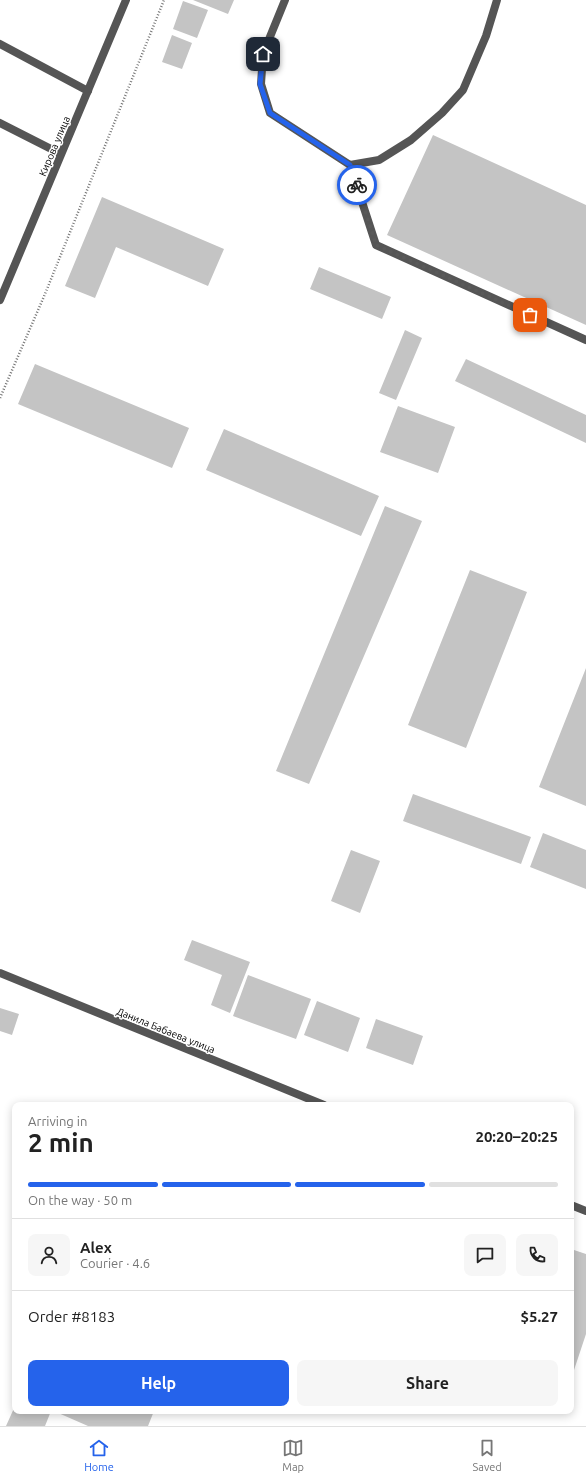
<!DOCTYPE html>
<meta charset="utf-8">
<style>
:root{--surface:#fff;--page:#f6f6f6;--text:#222;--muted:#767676;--line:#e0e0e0;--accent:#2563eb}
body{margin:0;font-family:Ubuntu,sans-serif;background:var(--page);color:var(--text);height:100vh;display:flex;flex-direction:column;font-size:15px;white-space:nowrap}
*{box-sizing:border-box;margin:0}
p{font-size:13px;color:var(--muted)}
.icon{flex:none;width:22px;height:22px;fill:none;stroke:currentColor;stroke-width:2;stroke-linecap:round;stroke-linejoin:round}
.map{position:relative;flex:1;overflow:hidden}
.drawer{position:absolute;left:12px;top:1102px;width:562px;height:312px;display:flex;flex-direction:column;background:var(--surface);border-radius:8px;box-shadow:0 2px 10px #0003}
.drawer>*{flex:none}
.pin{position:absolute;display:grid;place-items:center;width:34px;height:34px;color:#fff;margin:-17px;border-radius:8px;box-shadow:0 2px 6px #0006}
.courier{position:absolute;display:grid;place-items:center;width:40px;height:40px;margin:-20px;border:3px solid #2563eb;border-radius:50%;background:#fff;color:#222;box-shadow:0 1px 5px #0007}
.summary em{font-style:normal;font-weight:600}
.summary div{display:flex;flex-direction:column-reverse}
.summary{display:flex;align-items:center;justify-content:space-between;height:68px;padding:0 16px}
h1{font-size:26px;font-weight:600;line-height:30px}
.bar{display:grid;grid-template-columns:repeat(4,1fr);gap:6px 4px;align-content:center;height:48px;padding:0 16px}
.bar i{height:5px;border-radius:3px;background:var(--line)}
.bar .active{background:var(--accent)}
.bar p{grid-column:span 4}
.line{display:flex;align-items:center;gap:10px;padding:0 16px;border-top:1px solid var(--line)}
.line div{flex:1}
.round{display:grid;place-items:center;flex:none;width:42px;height:42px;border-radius:8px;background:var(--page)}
.action{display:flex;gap:8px;margin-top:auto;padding:8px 16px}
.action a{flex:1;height:46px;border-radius:8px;background:var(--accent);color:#fff;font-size:16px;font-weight:600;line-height:46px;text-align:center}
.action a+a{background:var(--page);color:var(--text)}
.tab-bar{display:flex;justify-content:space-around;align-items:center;height:56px;border-top:1px solid var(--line);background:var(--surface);font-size:11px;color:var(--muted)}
.tab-bar a{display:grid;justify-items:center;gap:2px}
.tab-bar .active{color:var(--accent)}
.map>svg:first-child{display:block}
.building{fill:#c4c4c4}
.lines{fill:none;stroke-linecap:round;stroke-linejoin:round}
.path{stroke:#777;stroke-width:2.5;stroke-dasharray:1 2;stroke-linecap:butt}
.service{stroke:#555;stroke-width:8}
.minor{stroke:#555;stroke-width:8}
.done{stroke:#595959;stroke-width:4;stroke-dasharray:0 7.2}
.route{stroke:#2563eb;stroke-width:5}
.labels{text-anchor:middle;stroke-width:3;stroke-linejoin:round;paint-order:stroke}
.street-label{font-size:10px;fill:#000;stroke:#fff}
</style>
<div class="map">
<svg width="586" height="1426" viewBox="0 0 586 1426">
<rect width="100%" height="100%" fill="#fff"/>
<path class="building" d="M193,0H234L228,14Z
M183,1L208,10L197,38L173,29Z
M172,35L192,43L182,69L162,62Z
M433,135L586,205V325L387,235Z
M102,197L224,249L208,286L116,247L95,298L65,286Z
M319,267L391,297L382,319L310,289Z
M405,330L422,338L396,400L379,393Z
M466,359L586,415V443L455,381Z
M35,364L189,428L172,468L18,404Z
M398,406L455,427L438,473L380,452Z
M224,429L379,496L361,536L206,470Z
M385,506L422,521L309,784L276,771Z
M470,570L527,592L466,748L408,725Z
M586,668V806L539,787Z
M413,794L531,837L521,864L403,821Z
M543,833L586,850V889L530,867Z
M351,850L380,861L360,913L331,901Z
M192,940L250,962L230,1013L211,1005L222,975L184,960Z
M248,975L311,999L296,1039L233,1016Z
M317,1001L360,1018L348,1052L304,1035Z
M0,1008L19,1014L12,1035L0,1031Z
M376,1019L423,1036L413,1065L366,1048Z
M571,1249L586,1254V1334L571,1379Z
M15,1406V1411H51L45,1426H6Z
M56,1411H154L148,1426H88L56,1412Z"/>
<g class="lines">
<path class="path" d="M0,398L45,294L164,0"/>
<path class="service" d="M285,0L263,54L261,84L270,113L350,165L379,160L411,140L442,113L463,90L486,36L497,0
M0,44L88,91
M350,165L376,245L586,340"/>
<path class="minor" d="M0,123L61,154
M0,300L126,0
M0,973L324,1105
M571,1205L586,1211"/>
</g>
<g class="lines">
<path class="done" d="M357,185L376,245L530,315"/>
<path class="route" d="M263,54L260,84L270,113L350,165L357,185"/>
</g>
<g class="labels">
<g class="street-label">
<text transform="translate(54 146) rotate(-67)" y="4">Кирова улица</text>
<text transform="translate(166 1030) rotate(22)" y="4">Данила Бабаева улица</text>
</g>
</g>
</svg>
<div class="pin" style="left:530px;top:315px;background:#ea580c"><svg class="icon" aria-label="bag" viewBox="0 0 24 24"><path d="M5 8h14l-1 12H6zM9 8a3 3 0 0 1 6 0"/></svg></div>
<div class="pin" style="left:263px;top:54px;background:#1f2937"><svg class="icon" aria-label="home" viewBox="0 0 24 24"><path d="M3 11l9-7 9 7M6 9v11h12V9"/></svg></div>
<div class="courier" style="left:357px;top:185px"><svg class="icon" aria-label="bike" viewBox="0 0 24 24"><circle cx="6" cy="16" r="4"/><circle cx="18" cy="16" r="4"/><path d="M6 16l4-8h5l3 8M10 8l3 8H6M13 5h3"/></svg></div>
<section class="drawer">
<div class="summary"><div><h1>2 min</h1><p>Arriving in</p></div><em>20:20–20:25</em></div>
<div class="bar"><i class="active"></i><i class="active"></i><i class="active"></i><i></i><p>On the way · 50 m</p></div>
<div class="line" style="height:72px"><a class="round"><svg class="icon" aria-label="person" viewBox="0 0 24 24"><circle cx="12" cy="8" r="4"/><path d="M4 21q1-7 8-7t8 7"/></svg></a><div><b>Alex</b><p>Courier · 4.6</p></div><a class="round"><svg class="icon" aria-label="chat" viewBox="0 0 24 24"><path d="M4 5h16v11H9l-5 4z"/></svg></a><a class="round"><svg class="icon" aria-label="phone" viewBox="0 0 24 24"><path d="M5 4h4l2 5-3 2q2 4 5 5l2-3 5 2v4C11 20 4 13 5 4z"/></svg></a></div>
<div class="line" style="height:52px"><div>Order #8183</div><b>$5.27</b></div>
<div class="action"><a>Help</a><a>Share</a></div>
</section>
</div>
<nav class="tab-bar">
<a class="active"><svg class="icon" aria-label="home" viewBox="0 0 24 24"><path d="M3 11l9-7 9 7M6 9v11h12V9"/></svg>Home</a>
<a><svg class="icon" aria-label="map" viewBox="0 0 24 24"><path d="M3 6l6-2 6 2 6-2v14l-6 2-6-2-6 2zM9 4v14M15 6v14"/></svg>Map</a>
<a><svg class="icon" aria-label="saved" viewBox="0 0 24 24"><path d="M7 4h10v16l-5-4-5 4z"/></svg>Saved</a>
</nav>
